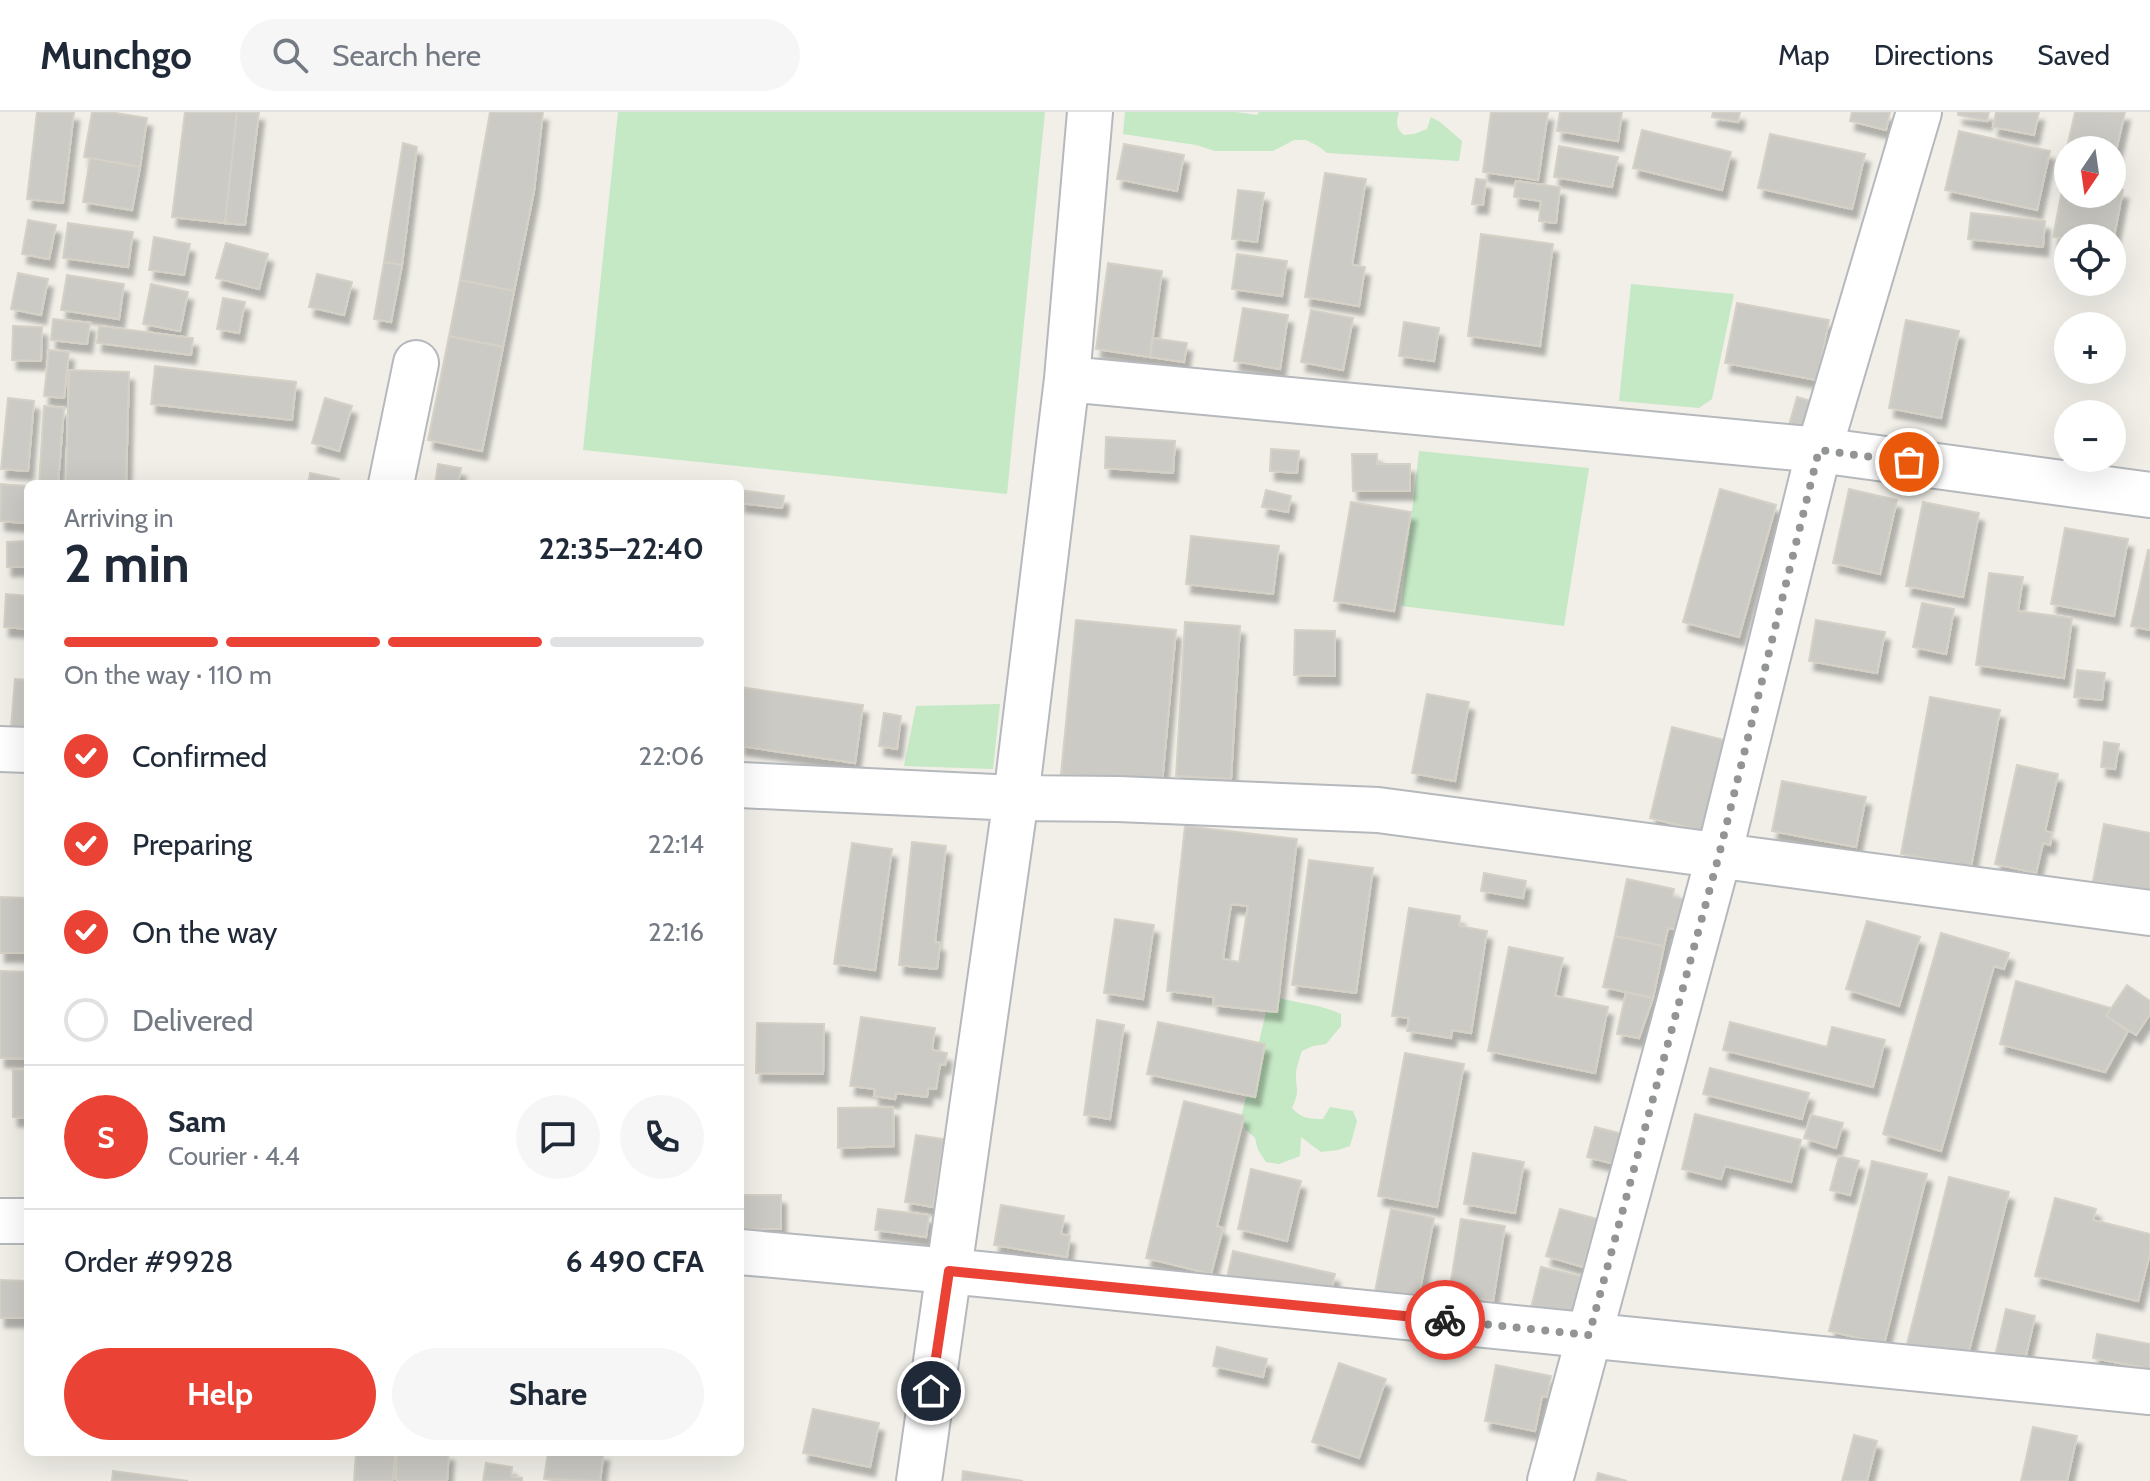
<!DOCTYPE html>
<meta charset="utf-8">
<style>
:root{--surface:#fff;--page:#f6f6f7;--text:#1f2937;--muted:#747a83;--line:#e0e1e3;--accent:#ea4335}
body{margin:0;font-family:Cabin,sans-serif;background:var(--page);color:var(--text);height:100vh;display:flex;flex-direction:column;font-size:30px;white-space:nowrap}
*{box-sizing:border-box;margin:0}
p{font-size:26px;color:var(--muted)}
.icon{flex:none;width:44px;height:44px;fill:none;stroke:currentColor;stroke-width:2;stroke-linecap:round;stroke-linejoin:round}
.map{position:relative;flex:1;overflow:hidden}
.panel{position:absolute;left:24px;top:368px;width:720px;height:976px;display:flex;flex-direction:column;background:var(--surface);border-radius:12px;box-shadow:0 8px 32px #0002}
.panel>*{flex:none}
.needle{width:52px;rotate:193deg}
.fabs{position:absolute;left:2054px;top:24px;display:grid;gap:16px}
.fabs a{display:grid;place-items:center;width:72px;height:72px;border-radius:50%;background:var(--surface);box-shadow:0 8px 32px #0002;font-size:40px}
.pin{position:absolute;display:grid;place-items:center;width:68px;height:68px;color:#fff;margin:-34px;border:4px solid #fff;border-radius:50%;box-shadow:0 2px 8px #0007}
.courier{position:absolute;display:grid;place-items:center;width:80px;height:80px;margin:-40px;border:6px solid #ea4335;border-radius:50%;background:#fff;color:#222;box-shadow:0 2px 10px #0007}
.overview em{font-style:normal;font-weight:800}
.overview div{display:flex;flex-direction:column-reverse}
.overview{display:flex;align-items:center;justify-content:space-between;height:136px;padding:0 40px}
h1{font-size:52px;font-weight:800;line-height:60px}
.bar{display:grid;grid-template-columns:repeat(4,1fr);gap:12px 8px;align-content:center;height:96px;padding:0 40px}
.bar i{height:10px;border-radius:6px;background:var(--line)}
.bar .current{background:var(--accent)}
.bar p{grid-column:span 4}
.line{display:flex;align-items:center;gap:20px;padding:0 40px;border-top:2px solid var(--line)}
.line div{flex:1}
.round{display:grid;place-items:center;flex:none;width:84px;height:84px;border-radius:42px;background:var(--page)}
ol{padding:0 40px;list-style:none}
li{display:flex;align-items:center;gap:24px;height:88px}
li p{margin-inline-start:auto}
li .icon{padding:8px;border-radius:50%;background:var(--accent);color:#fff;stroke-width:4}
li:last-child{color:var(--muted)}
li i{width:44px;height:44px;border:4px solid var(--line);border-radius:50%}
.button{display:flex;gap:16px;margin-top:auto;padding:16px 40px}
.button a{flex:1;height:92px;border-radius:48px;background:var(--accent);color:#fff;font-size:32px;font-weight:800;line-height:92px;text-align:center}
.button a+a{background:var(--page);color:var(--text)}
header{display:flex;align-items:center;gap:48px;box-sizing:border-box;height:112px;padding:0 40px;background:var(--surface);border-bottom:2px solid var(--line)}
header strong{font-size:38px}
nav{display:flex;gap:44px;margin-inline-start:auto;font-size:28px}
.search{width:560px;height:72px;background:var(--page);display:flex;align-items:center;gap:20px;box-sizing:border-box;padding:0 28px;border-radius:44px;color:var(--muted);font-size:30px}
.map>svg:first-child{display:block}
.green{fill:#c5e8c5}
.building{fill:#cccac5;stroke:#d6d1c6;stroke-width:2;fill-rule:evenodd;filter:url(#shadow)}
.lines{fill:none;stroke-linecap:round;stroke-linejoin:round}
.minor-casing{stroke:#b5b8bc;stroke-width:48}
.minor{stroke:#fff;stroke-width:44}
.done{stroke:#929495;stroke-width:8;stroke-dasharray:0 14.4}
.route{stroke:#ea4335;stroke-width:10}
</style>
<header>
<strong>Munchgo</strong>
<div class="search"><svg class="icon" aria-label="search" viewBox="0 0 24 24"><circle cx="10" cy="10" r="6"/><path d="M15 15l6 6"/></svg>Search here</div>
<nav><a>Map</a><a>Directions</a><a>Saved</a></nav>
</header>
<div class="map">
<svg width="2150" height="1369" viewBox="0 0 2150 1369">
<defs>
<filter id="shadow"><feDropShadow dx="5" dy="9" stdDeviation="2" flood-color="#0004"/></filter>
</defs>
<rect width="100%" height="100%" fill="#f1efe8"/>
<path class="green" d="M618,0H1045L1007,382L583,338Z
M1125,0H1236L1257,3L1259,0H1399C1396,11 1396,16 1404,23L1414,22L1427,17L1431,5L1440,10L1462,29L1459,49L1327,41L1318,34L1306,28H1294L1273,39H1215L1196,33L1123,22Z
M1631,172L1734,182L1712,287L1699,296L1619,289Z
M1419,339L1589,356L1564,514L1401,494Z
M1000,592L993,657L904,654L916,594Z
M1271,884C1294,891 1320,892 1341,902V914L1326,932L1313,934L1302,939C1300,945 1297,953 1296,960C1295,977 1301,977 1292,996C1301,1006 1309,1007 1323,1007L1330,995L1353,999L1357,1009L1350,1034L1338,1038L1321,1040L1301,1025L1300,1044L1279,1052L1266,1050L1258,1038L1255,1026L1246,1018L1241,1006L1267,896Z"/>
<path class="building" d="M37,0H74L63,91L27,87Z
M92,0H110L147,6L140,55L84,45Z
M185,0H237L225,111L172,105Z
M237,0H259L245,113L225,111Z
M490,0H543L534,79L514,179L460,168Z
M1491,0H1548L1538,68L1483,60Z
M1560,0H1622L1618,29L1557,19Z
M1713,0H1740L1738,10L1712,5Z
M1852,0H1890L1886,18L1850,9Z
M1958,0H1989L1987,9L1958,3Z
M1996,0H2039L2034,23L1993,15Z
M2075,0H2125L2112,56V38H2068V60L2062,58Z
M1642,18L1731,40L1722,78L1633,56Z
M1959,19L2050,39L2037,98L1945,78Z
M1770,22L1865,42L1852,97L1758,76Z
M403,31L417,35L402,153L384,150Z
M1124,32L1184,43L1177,79L1117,67Z
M1559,34L1618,45L1612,75L1554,65Z
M90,46L140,55L132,98L83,90Z
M1325,61L1366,67L1352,153L1365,155L1359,194L1305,185Z
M1476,67L1486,68L1483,93L1472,92Z
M2064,68L2068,69V82H2112V77L2123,78L2112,135V126L2068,127L2053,125Z
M1516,69L1560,75L1556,111L1539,109L1541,89L1514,85Z
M1238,78L1264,81L1257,130L1232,127Z
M1971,101L2045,109L2043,135L1968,127Z
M28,108L56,113L49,147L22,142Z
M68,111L133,120L128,155L63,146Z
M1481,122L1553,132L1540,234L1468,224Z
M154,125L190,132L184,163L149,158Z
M226,131L268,142L259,177L216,166Z
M1237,142L1287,149L1282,184L1232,177Z
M384,150L402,153L391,210L374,207Z
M1108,151L1162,159L1150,245L1096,237Z
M18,161L48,167L41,203L11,197Z
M317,162L352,170L344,203L309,195Z
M67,163L124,172L119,207L61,198Z
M460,168L514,179L503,235L449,224Z
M151,172L188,180L180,219L143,212Z
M223,186L245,190L239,221L217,217Z
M1737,191L1829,208L1817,268L1725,251Z
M1243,196L1288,203L1280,257L1234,249Z
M1311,198L1353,206L1343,258L1301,250Z
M53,207L90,211L87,232L51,228Z
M1906,208L1959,219L1941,306L1889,296Z
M1404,210L1439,216L1434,249L1399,244Z
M13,214L42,215L41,249L12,248Z
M99,214L193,226L191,243L97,231Z
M449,224L503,235L482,339L428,328Z
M1152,226L1187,231L1184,250L1150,245Z
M49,238L69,240L64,286L44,284Z
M155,254L296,270L292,308L151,292Z
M69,258L129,260L126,372H66Z
M1797,285L1818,291L1812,318L1789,313Z
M8,286L34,289L28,359L1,357Z
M325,286L352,294L339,339L312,331Z
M44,294L64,296L58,372H39Z
M1106,325L1175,329L1173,361L1105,356Z
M1271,337L1299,339L1297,361L1270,359Z
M1352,342H1377V352H1410V379H1353Z
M438,352L461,356L458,372H435Z
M310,361L339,367L338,372H308Z
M1,372L27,374L25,411L0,409Z
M1720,377L1776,393L1739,525L1683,510Z
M1849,377L1897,388L1880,462L1833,451Z
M740,378L784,384L782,396L740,391Z
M1266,378L1291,384L1288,400L1262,395Z
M1351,390L1411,400L1394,499L1334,489Z
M1923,390L1979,401L1963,485L1906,474Z
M2065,416L2128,427L2114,504L2051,492Z
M1191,424L1279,434L1273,482L1186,472Z
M28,429V455H7V430Z
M2148,438H2150V518L2131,514Z
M1989,461L2023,465L2018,499L2072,506L2064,566L1976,553Z
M6,482L28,484V517L4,515Z
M1922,491L1954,497L1946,542L1913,535Z
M1076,508L1176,518L1162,672L1061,662Z
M1816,508L1885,520L1877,561L1809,549Z
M1185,510L1240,514L1231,667L1176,664Z
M1295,518L1335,519V564L1294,563Z
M2077,558L2105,561L2102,588L2074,585Z
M15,567L28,568V616L11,615Z
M740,575L863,593L855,651L740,634Z
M1427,582L1469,590L1455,669L1412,661Z
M1930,585L2000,598L1971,755L1901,742Z
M884,601L901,604L897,637L879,634Z
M1672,615L1732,630L1720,678L1712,677L1702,719L1650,706Z
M2104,630L2119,632L2115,657L2101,655Z
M2017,653L2058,662L2045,719L2052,721L2050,733L2043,731L2036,761L1995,752Z
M1782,669L1866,685L1856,735L1772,719Z
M2104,712L2150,721V779L2093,769Z
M1185,714L1297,727L1277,900L1213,893L1214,885L1167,879ZM1231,792L1248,794L1239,850L1223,847Z
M912,730L946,734L935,830L940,831L937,857L899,853Z
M852,731L892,737L875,858L834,852Z
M1309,748L1373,756L1356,881L1292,873Z
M1484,761L1526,769L1523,786L1481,779Z
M1627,767L1674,777L1673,785L1686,788L1679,818L1668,816L1664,834L1615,824Z
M0,785L28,786V841H0Z
M1409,796L1460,804L1459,814L1487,819L1471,921L1452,918L1451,926L1407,919L1409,906L1392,904Z
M1115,807L1154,813L1143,887L1104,881Z
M1867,809L1920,825L1899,894L1846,877Z
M1941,821L2009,841L2004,857L1994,854L1941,1039L1883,1022Z
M1615,824L1664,834L1653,886L1603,875Z
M1509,835L1563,846L1555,884L1608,895L1595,961L1488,939Z
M0,859L28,860V947L0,946Z
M2016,869L2111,896L2106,904L2128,919L2105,960L2000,932Z
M2127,873L2150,889V902L2136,923L2106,904Z
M1626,880L1653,886L1639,926L1617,922Z
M861,905L935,916L932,938L947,941L945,953L940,952L936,977L928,976L927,985L896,981L895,987L874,984L875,977L850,974Z
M1097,908L1124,913L1110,1007L1084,1003Z
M1158,910L1265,932L1255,985L1147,962Z
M1730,910L1827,935L1832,915L1885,928L1873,975L1723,938Z
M757,911L824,912L823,962L756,961Z
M1405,941L1464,952L1437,1095L1378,1084Z
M1710,956L1809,981L1802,1007L1703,982Z
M13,957L28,958V1006L13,1005Z
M1184,989L1244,1004L1217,1114L1223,1116L1211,1162L1146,1146Z
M893,995L894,1034L838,1036V996Z
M1695,1002L1801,1028L1791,1070L1725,1054L1721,1067L1682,1057Z
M1811,1003L1843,1011L1836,1036L1804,1026Z
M1595,1015L1627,1023L1619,1053L1587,1045Z
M916,1023L944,1027L933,1095L905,1090Z
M1473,1041L1524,1050L1515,1101L1464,1092Z
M1839,1044L1859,1049L1850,1083L1830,1078Z
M1872,1049L1927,1062L1884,1232L1829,1219Z
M1251,1057L1301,1069L1287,1129L1238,1117Z
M1949,1065L2009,1080L1967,1247L1907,1232Z
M740,1083H781V1117H740Z
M2055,1086L2096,1097L2093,1108L2150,1122V1141L2138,1189L2035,1164Z
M1001,1093L1064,1104L1061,1122L1070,1124L1067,1145L994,1133Z
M878,1097L929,1103L926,1125L875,1118Z
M1391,1097L1434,1106L1418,1188L1375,1180Z
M1560,1097L1597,1107L1583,1155L1546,1144Z
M1461,1107L1505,1114L1493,1189L1449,1181Z
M1233,1139L1335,1162L1329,1188L1227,1165Z
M1541,1155L1584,1165L1574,1205L1531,1196Z
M0,1168L28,1169V1206H0Z
M2006,1197L2035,1204L2024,1252L1995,1244Z
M2097,1222L2150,1232V1257L2093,1246Z
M1217,1235L1267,1247L1263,1265L1213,1254Z
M1339,1251L1386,1267L1359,1346L1312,1330Z
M1496,1253L1551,1264L1547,1285L1542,1284L1535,1319L1485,1309Z
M813,1297L879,1311L870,1355L803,1341Z
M2033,1315L2077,1324L2067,1369H2021Z
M1854,1323L1877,1329L1867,1369H1842Z
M356,1340H395L393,1369H354Z
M397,1340H449L447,1369H396Z
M548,1340H604L600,1369L544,1367Z
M486,1351L512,1355L511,1365L522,1366V1369H483Z
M113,1359L188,1369H112Z
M963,1359L1023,1369H962Z
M1598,1361L1627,1369H1596Z"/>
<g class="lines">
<defs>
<path id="minor" d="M1067,267L1819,338L2150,383
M391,372L416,251
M0,637L28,638
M740,673L1016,686L1118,687L1378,698L2150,801
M0,1109H28
M740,1140L949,1159L2150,1280
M919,1369L1016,686L1067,267L1090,0
M1550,1369L1719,743L1819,338L1919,0"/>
</defs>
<use href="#minor" class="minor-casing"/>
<use href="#minor" class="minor"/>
</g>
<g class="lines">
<path class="done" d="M1445,1208L1589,1223L1719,743L1819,338L1909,350"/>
<path class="route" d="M931,1279L949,1159L1445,1208"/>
</g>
</svg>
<div class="fabs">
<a><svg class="needle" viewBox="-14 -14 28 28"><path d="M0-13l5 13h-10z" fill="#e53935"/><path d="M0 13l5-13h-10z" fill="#747a83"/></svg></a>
<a><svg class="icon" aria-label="locate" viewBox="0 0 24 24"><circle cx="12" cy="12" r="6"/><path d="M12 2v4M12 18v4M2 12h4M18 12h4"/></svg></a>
<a>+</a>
<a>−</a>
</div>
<div class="pin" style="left:1909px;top:350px;background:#ea580c"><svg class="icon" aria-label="bag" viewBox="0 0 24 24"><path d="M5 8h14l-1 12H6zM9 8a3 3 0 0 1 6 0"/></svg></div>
<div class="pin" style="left:931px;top:1279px;background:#1f2937"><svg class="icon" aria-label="home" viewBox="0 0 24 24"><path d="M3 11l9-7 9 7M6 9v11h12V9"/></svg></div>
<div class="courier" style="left:1445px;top:1208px"><svg class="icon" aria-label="bike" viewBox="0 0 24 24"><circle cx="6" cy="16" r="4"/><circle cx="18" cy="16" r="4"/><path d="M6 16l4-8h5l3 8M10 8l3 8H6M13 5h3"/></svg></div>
<section class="panel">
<div class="overview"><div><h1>2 min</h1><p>Arriving in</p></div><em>22:35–22:40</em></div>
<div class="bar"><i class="current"></i><i class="current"></i><i class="current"></i><i></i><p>On the way · 110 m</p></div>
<ol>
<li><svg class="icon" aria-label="check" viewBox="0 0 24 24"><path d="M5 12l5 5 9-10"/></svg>Confirmed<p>22:06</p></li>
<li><svg class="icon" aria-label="check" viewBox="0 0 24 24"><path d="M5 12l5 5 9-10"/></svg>Preparing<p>22:14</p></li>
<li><svg class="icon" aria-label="check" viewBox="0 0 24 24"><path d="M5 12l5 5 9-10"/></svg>On the way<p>22:16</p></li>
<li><i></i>Delivered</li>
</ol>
<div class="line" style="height:144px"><b class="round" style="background:var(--accent);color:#fff">S</b><div><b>Sam</b><p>Courier · 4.4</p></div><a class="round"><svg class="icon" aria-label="chat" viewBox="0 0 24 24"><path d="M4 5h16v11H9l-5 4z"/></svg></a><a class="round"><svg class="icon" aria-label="phone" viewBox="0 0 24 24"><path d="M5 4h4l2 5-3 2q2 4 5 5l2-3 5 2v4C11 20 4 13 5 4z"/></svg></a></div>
<div class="line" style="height:104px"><div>Order #9928</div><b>6 490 CFA</b></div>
<div class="button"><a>Help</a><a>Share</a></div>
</section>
</div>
